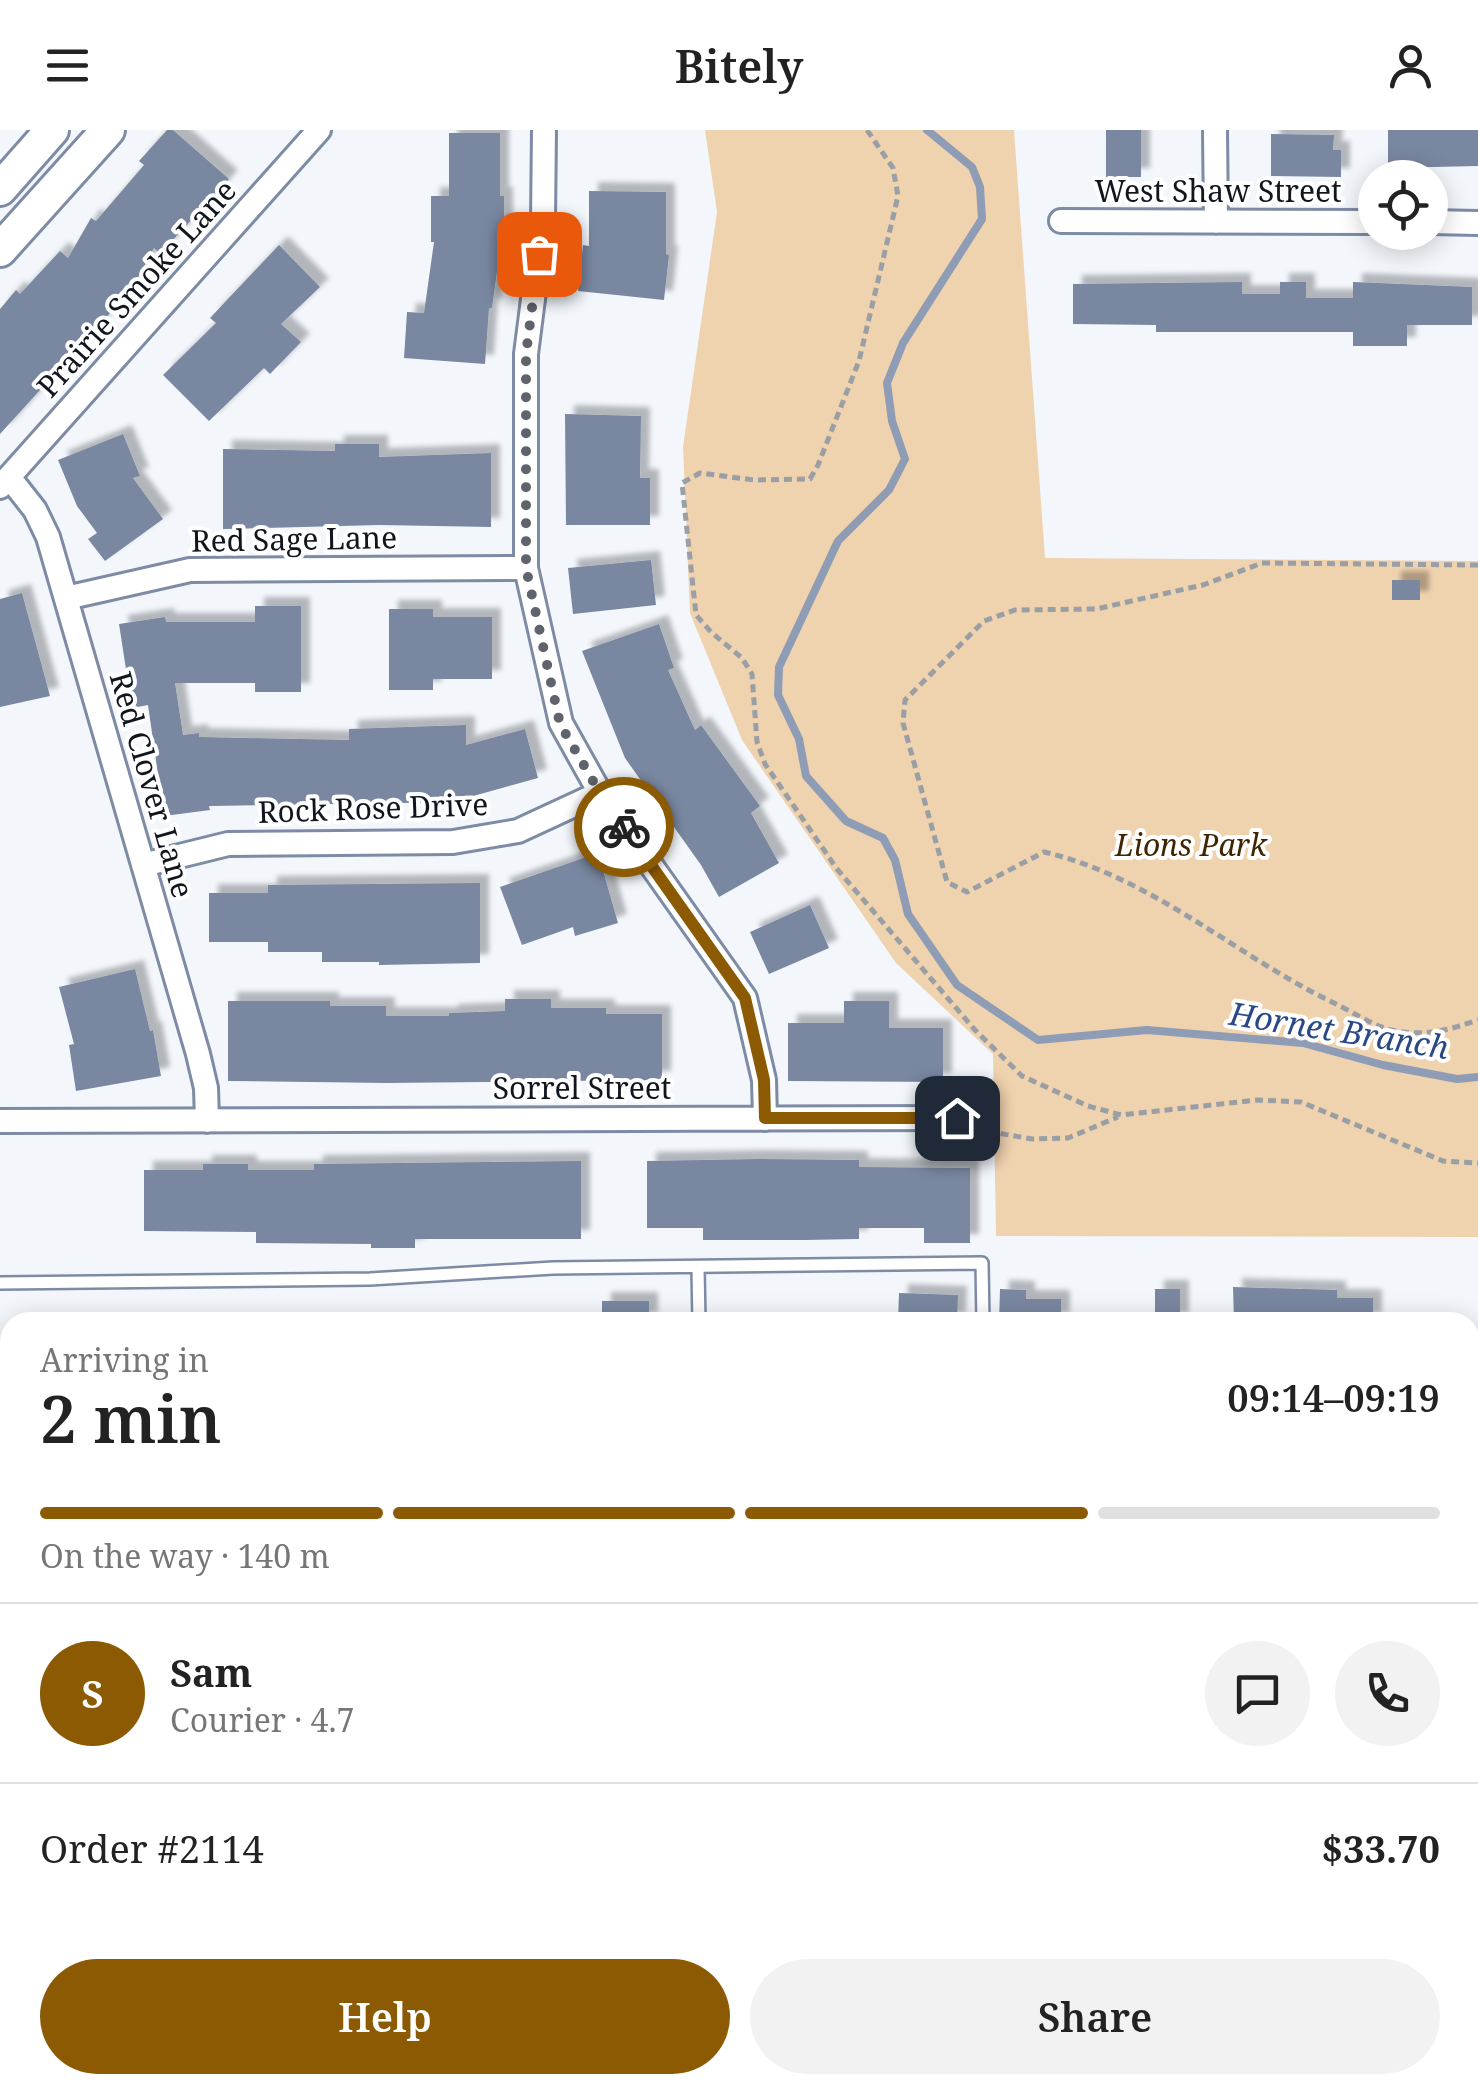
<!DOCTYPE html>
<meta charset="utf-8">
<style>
:root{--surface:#fff;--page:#f2f2f2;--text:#222;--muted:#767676;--line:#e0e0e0;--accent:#8c5a03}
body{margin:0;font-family:"Noto Serif",serif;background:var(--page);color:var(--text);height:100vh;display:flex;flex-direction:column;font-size:38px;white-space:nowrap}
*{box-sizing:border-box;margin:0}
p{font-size:32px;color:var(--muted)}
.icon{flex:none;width:55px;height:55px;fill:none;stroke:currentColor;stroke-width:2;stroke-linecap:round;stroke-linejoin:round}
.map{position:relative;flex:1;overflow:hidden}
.details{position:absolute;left:0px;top:1182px;width:1480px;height:782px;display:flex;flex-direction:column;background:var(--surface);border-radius:30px 30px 0 0;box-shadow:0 5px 25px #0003}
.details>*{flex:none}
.fabs{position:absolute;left:1358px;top:30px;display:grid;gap:20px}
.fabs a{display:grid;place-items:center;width:90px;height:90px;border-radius:50%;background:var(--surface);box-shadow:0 5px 25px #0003;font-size:50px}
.pin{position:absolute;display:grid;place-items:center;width:85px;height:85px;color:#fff;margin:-42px;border-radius:20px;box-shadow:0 5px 15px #0006}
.courier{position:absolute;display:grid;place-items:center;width:100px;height:100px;margin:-50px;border:8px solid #8c5a03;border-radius:50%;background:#fff;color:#222;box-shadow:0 2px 12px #0007}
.head em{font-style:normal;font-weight:600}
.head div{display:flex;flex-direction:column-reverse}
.head{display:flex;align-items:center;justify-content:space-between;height:170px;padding:0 40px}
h1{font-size:65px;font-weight:600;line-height:75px}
.bar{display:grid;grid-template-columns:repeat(4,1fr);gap:15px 10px;align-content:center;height:120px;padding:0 40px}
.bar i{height:12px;border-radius:8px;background:var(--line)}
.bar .selected{background:var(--accent)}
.bar p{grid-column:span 4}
.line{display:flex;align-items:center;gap:25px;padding:0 40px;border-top:2px solid var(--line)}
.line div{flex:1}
.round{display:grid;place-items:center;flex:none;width:105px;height:105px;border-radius:52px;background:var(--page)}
.cta{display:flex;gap:20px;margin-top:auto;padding:20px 40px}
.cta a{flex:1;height:115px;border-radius:60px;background:var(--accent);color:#fff;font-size:40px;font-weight:600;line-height:115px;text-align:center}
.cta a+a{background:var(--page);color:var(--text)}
header{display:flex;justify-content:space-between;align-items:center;height:130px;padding:0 40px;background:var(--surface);font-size:45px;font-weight:600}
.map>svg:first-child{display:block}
.green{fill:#efd2ae}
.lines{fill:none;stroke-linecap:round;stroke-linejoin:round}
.stream{stroke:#8e9cb6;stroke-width:8}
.building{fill:#7987a1;filter:url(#shadow)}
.service-casing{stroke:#7d8ba5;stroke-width:16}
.minor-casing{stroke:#7d8ba5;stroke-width:28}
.secondary-casing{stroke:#7d8ba5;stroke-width:38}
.path{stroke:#9a9ea5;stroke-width:5;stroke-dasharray:8 5;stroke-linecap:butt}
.service{stroke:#fff;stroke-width:11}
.minor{stroke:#fff;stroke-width:22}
.secondary{stroke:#fff;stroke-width:32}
.done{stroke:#5f646c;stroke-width:10;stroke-dasharray:0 18}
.route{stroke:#8c5a03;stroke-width:12}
.labels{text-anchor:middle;stroke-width:8;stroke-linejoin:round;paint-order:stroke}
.street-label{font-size:30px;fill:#10151f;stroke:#fff}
.park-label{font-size:30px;font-style:italic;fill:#402500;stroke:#fff}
.water-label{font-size:32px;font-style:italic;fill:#284886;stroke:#fff}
</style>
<header><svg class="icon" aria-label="menu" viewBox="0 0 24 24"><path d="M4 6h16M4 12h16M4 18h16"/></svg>Bitely<svg class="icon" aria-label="person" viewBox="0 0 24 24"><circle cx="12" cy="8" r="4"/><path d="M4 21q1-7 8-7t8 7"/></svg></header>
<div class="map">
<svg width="1478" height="1964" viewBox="0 0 1478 1964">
<defs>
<filter id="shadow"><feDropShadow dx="9" dy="-9" stdDeviation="2.5" flood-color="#0004"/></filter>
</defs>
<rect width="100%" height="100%" fill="#f3f7fc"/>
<path class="green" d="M705,0H1014L1045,428L1478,431V1107L996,1106L993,924L896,833L742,610L690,483L683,317L717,82Z"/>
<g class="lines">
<path class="stream" d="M927,0L972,37L980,57L982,89L903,213L887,253L892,291L905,329L889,360L838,411L779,537L778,565L799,609L806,646L846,691L883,708L895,730L908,784L957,855L1038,910L1147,900L1303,913L1383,935L1457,949L1478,947"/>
</g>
<path class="building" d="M167,0H173L229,49L160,124L154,118L131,160L0,304V179L16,160L20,164L60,121L68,128L91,88L96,91L144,35L139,31Z
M1106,0H1141V47H1106Z
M1388,0H1478V36L1388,38Z
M449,3H500V66H504V112H501L492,178H489L485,234L404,228L407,182L424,183L434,112H431V66H449Z
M1271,4L1334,5L1333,20H1341V47L1271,46Z
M589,61L666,62V124L669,125L664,170L578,161L583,115L589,116Z
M279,115L320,157L281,194L301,212L270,244L264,238L209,291L163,245L216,193L210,188Z
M1242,152V164H1280V152H1306V168H1353V152L1472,157V195H1407V216H1353V202H1156V195L1073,194V154Z
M565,284L641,286L640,348H650V395H566Z
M123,304L140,346L133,348L163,389L105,431L88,409L97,403L77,376L58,330Z
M335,314H379V327L491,323V397L379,395L223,399V319L335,321Z
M651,430L656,475L573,484L568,438Z
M1392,450H1420V470H1392Z
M22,463L50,566L0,577V469Z
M255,476H301V562H255V553H175L183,605L199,603V607L349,610V599L466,595V615L525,599L538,648L466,668V672L209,676L210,680L164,686L148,575L132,578L119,494L165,487L166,492H255Z
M389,479H433V487H492V549H433V560H389Z
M659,494L674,538L668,540L695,600L701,595L760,676L751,683L779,733L719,767L701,735L625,628L582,521Z
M598,723L618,793L575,806L573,797L522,815L500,757Z
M480,753V833L379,835V832H322V822H268V812H209V763H268V755Z
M810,775L829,818L769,844L750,802Z
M135,839L150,901L153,900L161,946L76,961L69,915L74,914L59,857Z
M505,869H551V878H606V884H662V950L386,953L228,951V871H330V876H386V886H449V883L505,881Z
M844,871H889V898H943V952L788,951V893H844Z
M759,1029L859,1030V1037L970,1038V1113H924V1098H859V1109L804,1110H703V1098H647V1031Z
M581,1031V1109H415V1118H371V1114L256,1113V1102L144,1101V1040H203V1034H248V1040H314V1034Z
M1233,1157L1337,1160V1168H1373V1192H1234Z
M1000,1159L1026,1160V1169H1061V1192H999Z
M1155,1159H1180V1192H1155Z
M899,1163L958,1165L957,1192H898Z
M602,1171H649V1192H602Z"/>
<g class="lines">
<defs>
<path id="service" d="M698,1138L699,1192
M0,1153L370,1149L553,1138L982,1133L983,1192
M1470,1441H1478
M0,1448H10
M1470,1808H1478"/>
<path id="minor" d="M544,0L543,91L526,224V438L561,593L600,663L745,868L764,950L765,989
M1215,0L1216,92
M1061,91L1375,92
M1430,92L1478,93
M9,347L35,380L48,407L198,924L206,958L207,991
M0,357L319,0
M66,468L190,440L526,438
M143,735L228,714L453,712L518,701L600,663
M0,991L957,988
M1470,1298H1478
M0,1325L10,1324
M1470,1647H1478
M682,1964V1955"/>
<path id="secondary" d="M0,59L52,0
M0,120L108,0"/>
</defs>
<use href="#service" class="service-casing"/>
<use href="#minor" class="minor-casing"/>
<use href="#secondary" class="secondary-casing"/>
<path class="path" d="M867,0L893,38L898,66L859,231L818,335L810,349L754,350L700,343L682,353L696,485L711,502L742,528L752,544L757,612L765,634L837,739L975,900L1022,946L1088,976L1121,985L1257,970L1301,972L1443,1031L1478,1033
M1478,435L1262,433L1203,455L1096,479L1015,480L984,491L905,570L903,593L947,752L967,762L1044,722C1152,747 1236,826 1334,873C1353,882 1376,898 1396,901C1427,906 1449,900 1478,890
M975,999L1032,1009L1068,1008L1118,987"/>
<use href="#service" class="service"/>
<use href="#minor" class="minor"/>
<use href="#secondary" class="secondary"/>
</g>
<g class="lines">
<path class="done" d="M539,124L526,224V438L560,594L600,663L624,697"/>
<path class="route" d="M624,697L745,868L764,950L765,988H957"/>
</g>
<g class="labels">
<g class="street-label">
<text x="1218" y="72">West Shaw Street</text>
<text transform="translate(137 159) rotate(-48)" y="10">Prairie Smoke Lane</text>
<text transform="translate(294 410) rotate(-1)" y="10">Red Sage Lane</text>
<text transform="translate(151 655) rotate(74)" y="10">Red Clover Lane</text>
<text transform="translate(373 679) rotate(-2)" y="10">Rock Rose Drive</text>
<text x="582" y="969">Sorrel Street</text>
</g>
<g class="park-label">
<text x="1191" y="726">Lions Park</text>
</g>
<g class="water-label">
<text transform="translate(1339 901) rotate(9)" y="11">Hornet Branch</text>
</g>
</g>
</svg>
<div class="fabs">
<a><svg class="icon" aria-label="locate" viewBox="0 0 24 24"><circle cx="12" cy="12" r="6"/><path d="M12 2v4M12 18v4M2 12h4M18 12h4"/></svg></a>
</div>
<div class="pin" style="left:539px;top:124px;background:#ea580c"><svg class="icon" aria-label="bag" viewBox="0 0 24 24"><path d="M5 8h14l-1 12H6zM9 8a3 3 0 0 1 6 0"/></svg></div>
<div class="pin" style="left:957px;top:988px;background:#1f2937"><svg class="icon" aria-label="home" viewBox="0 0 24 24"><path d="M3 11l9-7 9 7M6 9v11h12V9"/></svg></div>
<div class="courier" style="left:624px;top:697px"><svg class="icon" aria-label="bike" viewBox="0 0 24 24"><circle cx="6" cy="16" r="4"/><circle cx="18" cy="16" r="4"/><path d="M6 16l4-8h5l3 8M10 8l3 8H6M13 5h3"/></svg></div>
<section class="details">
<div class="head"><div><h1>2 min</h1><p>Arriving in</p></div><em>09:14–09:19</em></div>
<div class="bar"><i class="selected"></i><i class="selected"></i><i class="selected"></i><i></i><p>On the way · 140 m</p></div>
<div class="line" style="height:180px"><b class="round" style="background:var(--accent);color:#fff">S</b><div><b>Sam</b><p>Courier · 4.7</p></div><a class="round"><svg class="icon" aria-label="chat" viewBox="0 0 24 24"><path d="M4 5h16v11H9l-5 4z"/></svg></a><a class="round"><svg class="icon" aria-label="phone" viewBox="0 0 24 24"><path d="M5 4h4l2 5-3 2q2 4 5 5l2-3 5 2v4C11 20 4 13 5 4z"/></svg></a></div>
<div class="line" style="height:130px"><div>Order #2114</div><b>$33.70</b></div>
<div class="cta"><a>Help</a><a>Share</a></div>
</section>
</div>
